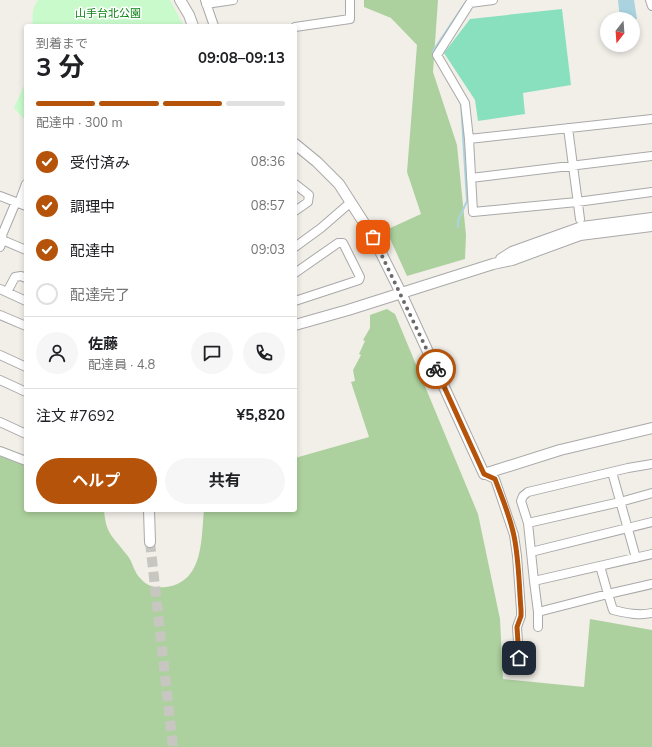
<!DOCTYPE html>
<html lang="ja">
<meta charset="utf-8">
<style>
:root{--surface:#fff;--page:#f6f6f6;--text:#202124;--muted:#757577;--line:#e0e0e0;--accent:#b45309}
body{margin:0;font-family:"Nunito Sans","Noto Sans JP",sans-serif;background:var(--page);color:var(--text);height:100vh;display:flex;flex-direction:column;font-size:15px;white-space:nowrap}
*{box-sizing:border-box;margin:0}
p{font-size:13px;color:var(--muted)}
.icon{flex:none;width:22px;height:22px;fill:none;stroke:currentColor;stroke-width:2;stroke-linecap:round;stroke-linejoin:round}
.map{position:relative;flex:1;overflow:hidden}
.drawer{position:absolute;left:24px;top:24px;width:273px;height:488px;display:flex;flex-direction:column;background:var(--surface);border-radius:4px;box-shadow:0 2px 6px #0003}
.drawer>*{flex:none}
.needle{width:26px;rotate:197deg}
.buttons{position:absolute;left:600px;top:12px;display:grid;gap:8px}
.buttons a{display:grid;place-items:center;width:40px;height:40px;border-radius:50%;background:var(--surface);box-shadow:0 2px 6px #0003;font-size:20px}
.pin{position:absolute;display:grid;place-items:center;width:34px;height:34px;color:#fff;margin:-17px;border-radius:8px;box-shadow:0 2px 6px #0006}
.courier{position:absolute;display:grid;place-items:center;width:40px;height:40px;margin:-20px;border:3px solid #b45309;border-radius:50%;background:#fff;color:#222;box-shadow:0 1px 5px #0007}
.head em{font-style:normal;font-weight:700}
.head div{display:flex;flex-direction:column-reverse}
.head{display:flex;align-items:center;justify-content:space-between;height:68px;padding:0 12px}
h1{font-size:26px;font-weight:700;line-height:30px}
.bar{display:grid;grid-template-columns:repeat(4,1fr);gap:6px 4px;align-content:center;height:48px;padding:0 12px}
.bar i{height:5px;border-radius:3px;background:var(--line)}
.bar .on{background:var(--accent)}
.bar p{grid-column:span 4}
.line{display:flex;align-items:center;gap:10px;padding:0 12px;border-top:1px solid var(--line)}
.line div{flex:1}
.round{display:grid;place-items:center;flex:none;width:42px;height:42px;border-radius:21px;background:var(--page)}
ol{padding:0 12px;list-style:none}
li{display:flex;align-items:center;gap:12px;height:44px}
li p{margin-inline-start:auto}
li .icon{padding:4px;border-radius:50%;background:var(--accent);color:#fff;stroke-width:4}
li:last-child{color:var(--muted)}
li i{width:22px;height:22px;border:2px solid var(--line);border-radius:50%}
.button{display:flex;gap:8px;margin-top:auto;padding:8px 12px}
.button a{flex:1;height:46px;border-radius:24px;background:var(--accent);color:#fff;font-size:16px;font-weight:700;line-height:46px;text-align:center}
.button a+a{background:var(--page);color:var(--text)}
.map>svg:first-child{display:block}
.forest{fill:#add19e}
.park{fill:#c8facc}
.pitch{fill:#88e0be}
.water{fill:#aad3df}
.lines{fill:none;stroke-linecap:round;stroke-linejoin:round}
.stream{stroke:#aad3df;stroke-width:2}
.tertiary-tunnel{stroke:#c8c6c1;stroke-width:10;stroke-dasharray:10 5;stroke-linecap:butt}
.minor-casing{stroke:#a9a9a9;stroke-width:10}
.tertiary-casing{stroke:#a9a9a9;stroke-width:12}
.minor{stroke:#fff;stroke-width:8}
.tertiary{stroke:#fff;stroke-width:10}
.done{stroke:#6b6a68;stroke-width:4;stroke-dasharray:0 7.2}
.route{stroke:#b45309;stroke-width:5}
.labels{text-anchor:middle;stroke-width:3;stroke-linejoin:round;paint-order:stroke}
.park-label{font-size:11px;fill:#0c8416;stroke:#fff}
</style>
<div class="map">
<svg width="652" height="747" viewBox="0 0 652 747">
<rect width="100%" height="100%" fill="#f2efe9"/>
<path class="forest" d="M364,0H438L433,72L457,145L466,235L465,259L407,276L386,230L421,214L407,172L417,45L391,18L364,7Z
M387,309L395,314L478,514L500,619L503,679L584,687L590,619L652,630V747H0V456L26,466V510H104C106,535 113,536 127,555C133,562 134,573 141,579C148,587 156,588 166,587C204,582 201,539 204,510H295V458L369,437L351,382L355,381L353,370L361,355L359,354L365,341L363,340L370,328V315Z"/>
<path class="park" d="M38,0H170L184,26H33C32,16 32,8 38,0Z
M26,81V121L14,108Z"/>
<path class="pitch" d="M562,9L571,85L523,93L525,114L478,121L475,100L444,53L470,19Z"/>
<path class="water" d="M618,0H634L637,19H620Z"/>
<g class="lines">
<path class="stream" d="M434,55L433,51L465,3
M458,227V221L467,201L461,102"/>
<path class="tertiary-tunnel" d="M150,542L173,747"/>
<defs>
<path id="minor" d="M205,0L214,26
M493,0L470,3L437,55L465,103L469,139L473,212L577,202L652,192
M650,0L652,6
M206,4L233,0
M295,27L350,19V0
M568,128L580,219
M469,139L652,119
M471,178L652,156
M295,184L309,195L308,202L295,211
M0,196L26,206
M0,239L26,250
M0,247L3,240L2,235L15,204L20,200L26,184
M295,247L321,228L351,202
M295,273L338,243H343L360,277L359,280L295,301
M0,289L26,301
M7,292L15,277L21,276L26,278
M0,315L26,326
M0,355L26,367
M0,380L26,392
M0,422L26,434
M0,451L26,461
M652,464L628,468L528,492L523,496L521,501L528,523L534,581L652,554
M612,472L636,558
M484,474L495,479L514,535L517,556L521,610V616L517,627L519,658H525
M528,523L620,502L652,493
M531,552L652,522
M600,566L608,594L652,584
M534,581L538,612V627
M538,612L608,594L613,610C626,613 639,616 652,613"/>
<path id="tertiary" d="M180,0L189,15L193,26
M295,144L317,162L339,184L373,237L401,293L484,474L560,450L652,428
M501,259L512,252L582,227L652,218
M295,325L348,310L493,264L512,260L580,235L652,226
M149,510L150,542"/>
</defs>
<use href="#minor" class="minor-casing"/>
<use href="#tertiary" class="tertiary-casing"/>
<use href="#minor" class="minor"/>
<use href="#tertiary" class="tertiary"/>
</g>
<g class="lines">
<path class="done" d="M373,237L436,369"/>
<path class="route" d="M436,369L484,474L495,479C502,498 510,516 514,536C519,560 519,585 521,610V616L517,627L519,658"/>
</g>
<g class="labels">
<g class="park-label">
<text x="108" y="17">山手台北公園</text>
</g>
</g>
</svg>
<div class="buttons">
<a><svg class="needle" viewBox="-14 -14 28 28"><path d="M0-13l5 13h-10z" fill="#e53935"/><path d="M0 13l5-13h-10z" fill="#757577"/></svg></a>
</div>
<div class="pin" style="left:373px;top:237px;background:#ea580c"><svg class="icon" aria-label="bag" viewBox="0 0 24 24"><path d="M5 8h14l-1 12H6zM9 8a3 3 0 0 1 6 0"/></svg></div>
<div class="pin" style="left:519px;top:658px;background:#1f2937"><svg class="icon" aria-label="home" viewBox="0 0 24 24"><path d="M3 11l9-7 9 7M6 9v11h12V9"/></svg></div>
<div class="courier" style="left:436px;top:369px"><svg class="icon" aria-label="bike" viewBox="0 0 24 24"><circle cx="6" cy="16" r="4"/><circle cx="18" cy="16" r="4"/><path d="M6 16l4-8h5l3 8M10 8l3 8H6M13 5h3"/></svg></div>
<section class="drawer">
<div class="head"><div><h1>3 分</h1><p>到着まで</p></div><em>09:08–09:13</em></div>
<div class="bar"><i class="on"></i><i class="on"></i><i class="on"></i><i></i><p>配達中 · 300 m</p></div>
<ol>
<li><svg class="icon" aria-label="check" viewBox="0 0 24 24"><path d="M5 12l5 5 9-10"/></svg>受付済み<p>08:36</p></li>
<li><svg class="icon" aria-label="check" viewBox="0 0 24 24"><path d="M5 12l5 5 9-10"/></svg>調理中<p>08:57</p></li>
<li><svg class="icon" aria-label="check" viewBox="0 0 24 24"><path d="M5 12l5 5 9-10"/></svg>配達中<p>09:03</p></li>
<li><i></i>配達完了</li>
</ol>
<div class="line" style="height:72px"><a class="round"><svg class="icon" aria-label="person" viewBox="0 0 24 24"><circle cx="12" cy="8" r="4"/><path d="M4 21q1-7 8-7t8 7"/></svg></a><div><b>佐藤</b><p>配達員 · 4.8</p></div><a class="round"><svg class="icon" aria-label="chat" viewBox="0 0 24 24"><path d="M4 5h16v11H9l-5 4z"/></svg></a><a class="round"><svg class="icon" aria-label="phone" viewBox="0 0 24 24"><path d="M5 4h4l2 5-3 2q2 4 5 5l2-3 5 2v4C11 20 4 13 5 4z"/></svg></a></div>
<div class="line" style="height:52px"><div>注文 #7692</div><b>¥5,820</b></div>
<div class="button"><a>ヘルプ</a><a>共有</a></div>
</section>
</div>
